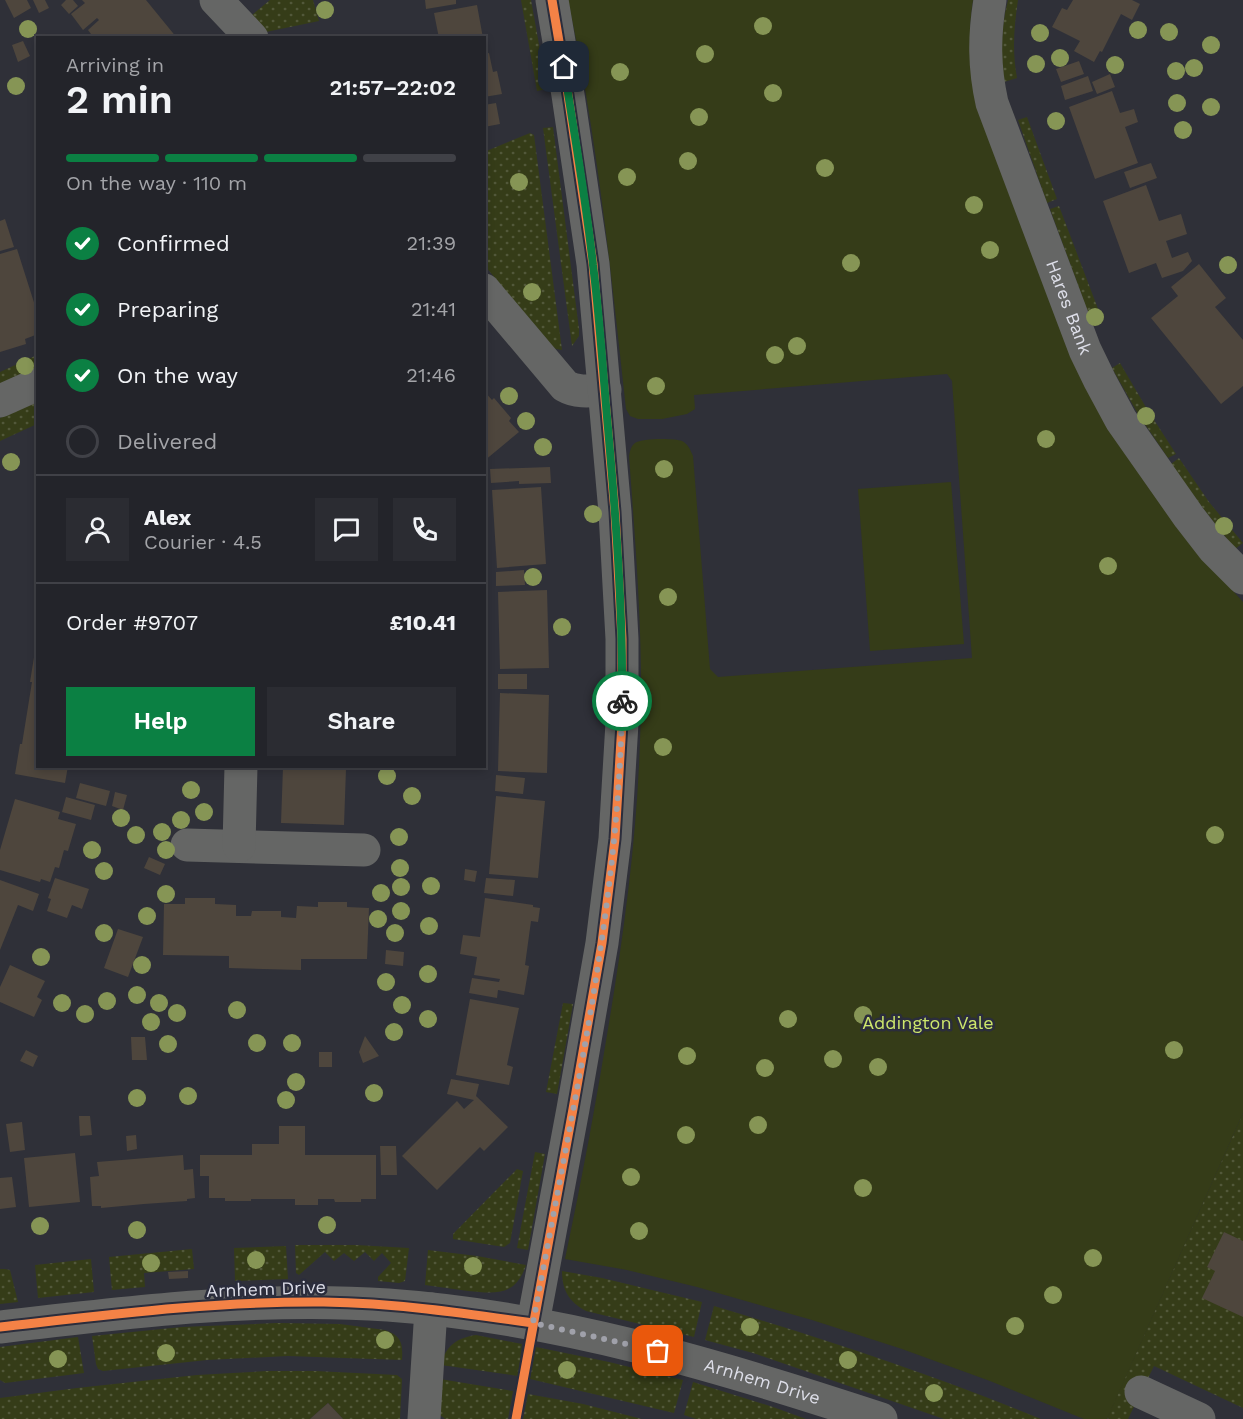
<!DOCTYPE html>
<meta charset="utf-8">
<style>
:root{--surface:#23242a;--page:#2b2c32;--text:#f1f3f6;--muted:#a3a4a8;--line:#404147;--accent:#0b8043}
body{margin:0;font-family:"Work Sans",sans-serif;background:var(--page);color:var(--text);height:100vh;display:flex;flex-direction:column;font-size:22px;white-space:nowrap}
*{box-sizing:border-box;margin:0}
p{font-size:20px;color:var(--muted)}
.icon{flex:none;width:33px;height:33px;fill:none;stroke:currentColor;stroke-width:2;stroke-linecap:round;stroke-linejoin:round}
.map{position:relative;flex:1;overflow:hidden}
.sheet{position:absolute;left:36px;top:36px;width:450px;height:732px;display:flex;flex-direction:column;background:var(--surface);border-radius:0px;box-shadow:0 3px 9px #0003,0 0 0 2px var(--line)}
.sheet>*{flex:none}
.pin{position:absolute;display:grid;place-items:center;width:51px;height:51px;color:#fff;margin:-26px;border-radius:12px;box-shadow:0 3px 9px #0006}
.courier{position:absolute;display:grid;place-items:center;width:60px;height:60px;margin:-30px;border:4px solid #0b8043;border-radius:50%;background:#fff;color:#222;box-shadow:0 2px 8px #0007}
.headline em{font-style:normal;font-weight:600}
.headline div{display:flex;flex-direction:column-reverse}
.headline{display:flex;align-items:center;justify-content:space-between;height:102px;padding:0 30px}
h1{font-size:39px;font-weight:600;line-height:45px}
.bar{display:grid;grid-template-columns:repeat(4,1fr);gap:9px 6px;align-content:center;height:72px;padding:0 30px}
.bar i{height:8px;border-radius:4px;background:var(--line)}
.bar .active{background:var(--accent)}
.bar p{grid-column:span 4}
.line{display:flex;align-items:center;gap:15px;padding:0 30px;border-top:2px solid var(--line)}
.line div{flex:1}
.round{display:grid;place-items:center;flex:none;width:63px;height:63px;border-radius:0px;background:var(--page)}
ol{padding:0 30px;list-style:none}
li{display:flex;align-items:center;gap:18px;height:66px}
li p{margin-inline-start:auto}
li .icon{padding:6px;border-radius:50%;background:var(--accent);color:#fff;stroke-width:4}
li:last-child{color:var(--muted)}
li i{width:33px;height:33px;border:3px solid var(--line);border-radius:50%}
.cta{display:flex;gap:12px;margin-top:auto;padding:12px 30px}
.cta a{flex:1;height:69px;border-radius:0px;background:var(--accent);color:#fff;font-size:24px;font-weight:600;line-height:69px;text-align:center}
.cta a+a{background:var(--page);color:var(--text)}
.map>svg:first-child{display:block}
.grass{fill:url(#grass-dots)}
.green{fill:#353c18}
.building{fill:#4e463d}
.lines{fill:none;stroke-linecap:round;stroke-linejoin:round}
.minor{stroke:#656665;stroke-width:33}
.cycleway-casing{stroke:#2b2d3c;stroke-width:13}
.cycleway{stroke:#f48246;stroke-width:9}
.tree{fill:#869555}
.done{stroke:#a0a1aa;stroke-width:6;stroke-dasharray:0 10.8}
.route{stroke:#0b8043;stroke-width:8}
.labels{text-anchor:middle;stroke-width:5;stroke-linejoin:round;paint-order:stroke}
.street-label{font-size:18px;fill:#dddee8;stroke:#2b2d3c}
.park-label{font-size:18px;fill:#cee76c;stroke:#2b2d3c}
</style>
<div class="map">
<svg width="1243" height="1419" viewBox="0 0 1243 1419">
<defs>
<pattern id="grass-dots" width="8" height="8" patternUnits="userSpaceOnUse" patternTransform="scale(1.5)"><rect width="8" height="8" fill="#353c18"/><path d="M2 2h.1M6 6h.1" fill="none" stroke="#52583a" stroke-width="1.8" stroke-linecap="round"/></pattern>
</defs>
<rect width="100%" height="100%" fill="#2f3038"/>
<path class="grass" d="M270,0H313L319,21L266,32L252,15Z
M521,0H531L547,89L537,91Z
M1008,0H1018C1014,27 1012,51 1017,78L1004,82C1000,55 1001,27 1008,0Z
M1027,117L1057,199L1047,203L1018,120Z
M553,127L579,329V336L572,346L543,128Z
M530,133L534,135L562,350L556,349L550,344L485,266L484,152Z
M1059,206L1103,322L1093,326L1050,209Z
M37,355V367L0,384V372Z
M1120,363L1147,409L1176,454L1168,458L1138,414L1112,368Z
M37,401V424L0,441V418Z
M1179,458L1209,502L1243,543L1235,549L1202,507L1171,464Z
M563,1003L573,1004L557,1094L546,1092Z
M1243,1113V1408L1154,1366L1128,1419H1109L1107,1418L1116,1398Z
M535,1152L545,1154L528,1250L517,1248Z
M517,1169L523,1171L510,1243L504,1247L453,1239V1234Z
M295,1245H356L409,1248L405,1281L399,1283L378,1281V1277L391,1263L382,1253L374,1261L365,1252L354,1261L344,1253L334,1261L325,1252L299,1275L296,1273Z
M286,1246L288,1279L235,1281L234,1248Z
M192,1249L194,1269L144,1273L145,1287L112,1290L109,1257Z
M428,1250L477,1256L526,1265C516,1296 496,1294 468,1291C454,1289 439,1287 425,1285Z
M91,1259L94,1292L38,1298L35,1265Z
M0,1269H5L10,1270L18,1302L0,1304Z
M562,1271L602,1278L702,1302L694,1337L586,1311C569,1302 562,1290 562,1271Z
M714,1306C825,1339 934,1375 1041,1419H944L753,1353L705,1340Z
M277,1323L340,1324L385,1330C402,1336 403,1344 402,1360L288,1356L207,1360L103,1371L98,1369L96,1364L92,1336L182,1327Z
M476,1335L522,1344L518,1376L441,1365C446,1345 457,1338 476,1335Z
M78,1337L84,1373L5,1383L0,1380V1347Z
M536,1347L609,1362L683,1380L674,1413L530,1379Z
M267,1371H315L397,1375L402,1379L400,1419H343L328,1403L310,1419H0V1398L77,1388L197,1375Z
M440,1379L513,1391L508,1419H445L440,1415Z
M693,1382L773,1407L806,1419H696L684,1415Z
M528,1394L583,1404L642,1419H523Z"/>
<path class="green" d="M568,0H973C969,26 969,47 973,74L1190,543L1243,602V1113L1107,1419H1084L990,1381L902,1349L812,1320L697,1287L627,1270L565,1259C582,1179 597,1098 610,1017C625,926 637,834 640,742C644,646 636,551 629,456C630,451 631,446 635,443C642,438 674,438 682,441C688,444 690,449 693,456L710,669L718,677L972,658L952,381L947,374L694,395L695,409L687,414L662,419H638L630,416L626,409C611,272 597,135 568,0Z
M951,482L964,644L870,651L858,489Z"/>
<path class="building" d="M5,0H27L31,8L14,18Z
M33,0H45L49,8L39,13Z
M66,0H73L78,6L69,14L61,5Z
M82,0H146L177,38H94L88,30L99,20L97,18L83,30L71,14L85,3Z
M425,0H456V4L426,9Z
M1073,0H1132L1140,4L1132,20L1121,14L1102,52L1100,51L1094,62L1074,51L1080,41L1052,27L1062,8L1067,10Z
M477,5L483,38H439L434,13Z
M23,41L30,56L18,62L12,45Z
M489,53L493,72L497,71L502,94L484,97V54Z
M1079,61L1084,74L1061,82L1056,69Z
M1110,74L1115,87L1097,94L1092,82Z
M1088,76L1093,91L1065,100L1061,86Z
M1112,91L1120,113L1134,109L1138,122L1125,127L1138,163L1095,179L1069,107Z
M496,103L500,124L484,127V105Z
M1151,163L1157,178L1130,188L1124,172Z
M1146,185L1159,221L1181,214L1187,234L1166,241L1172,258L1188,252L1192,261L1183,271L1162,278L1156,263L1129,273L1103,201Z
M5,219L14,247L0,251V221Z
M17,249L38,315V334L25,339L26,344L0,352V254Z
M1199,264L1226,298L1215,307L1243,340V386L1221,404L1151,318L1178,296L1171,287Z
M484,391L492,400L494,398L511,418L509,421L519,432L484,461Z
M550,467L551,483L519,484V481L491,483L490,469Z
M541,487L546,564L497,568L492,490Z
M524,570L525,585L496,586V572Z
M547,590L549,668L500,669L498,592Z
M35,651L38,652V766H68L65,783L15,774L20,744H22L32,682H30Z
M498,674H527V689H498Z
M500,693L549,695L547,773L498,771Z
M318,766H342V769H346L344,825L281,823L283,767L318,768Z
M496,775L525,778L523,794L495,791Z
M80,783L110,791L106,806L76,798Z
M115,792L127,795L123,810L112,806Z
M496,796L545,801L538,878L489,874Z
M66,797L95,805L91,820L62,812Z
M15,799L60,812L58,819L76,824L68,851L64,850L59,868L55,867L50,882L41,879L40,882L0,870V850Z
M149,857L165,864L160,875L144,868Z
M465,869L477,871L475,882L464,880Z
M55,878L89,889L82,909L72,905L67,918L47,911L51,899L48,898Z
M486,878L515,880L513,896L484,893Z
M0,880L39,894L33,911L18,905L0,950Z
M185,898H215V904L236,905V916H251L252,911H281V917L296,918L297,906L318,907V902H347V907L369,908L367,959H301V970L229,968V956L163,955L164,904H185Z
M485,898L533,905V907L540,908L538,922L531,921L525,965L529,966L524,995L498,990L497,998L469,993L472,978L499,982L500,979L474,975L477,957L460,954L463,935L480,937Z
M118,929L143,937L128,977L104,968Z
M386,950L404,952L403,966L385,964Z
M10,965L45,981L37,997L42,1000L34,1017L0,1002V987Z
M470,999L519,1008L507,1065L513,1067L509,1085L456,1075Z
M365,1036L379,1056L363,1063L359,1052Z
M131,1037H145L147,1060H132Z
M26,1050L38,1056L33,1067L20,1061Z
M319,1052H332V1067H319Z
M451,1079L479,1084L476,1096L508,1127L484,1151L480,1147L437,1190L402,1156L457,1101L464,1109L474,1100L447,1094Z
M79,1116H90L92,1135L80,1136Z
M22,1122L25,1150L10,1152L6,1124Z
M279,1126H305V1155H376V1199H361V1202H335L334,1199H318V1205H295V1199H251V1201H225V1198H209V1176H200V1155H252V1144H279Z
M136,1135L137,1149L127,1151L126,1136Z
M380,1146H396L397,1175H381Z
M75,1153L80,1202L29,1207L24,1158Z
M183,1155L184,1170L193,1169L195,1198L187,1199V1201L144,1204L101,1208V1206H92L90,1177L99,1176L97,1162Z
M12,1177L16,1207L0,1209V1178Z
M1224,1232L1243,1241V1317L1202,1298L1215,1271L1207,1267Z
M188,1271V1278L169,1279L168,1272Z
M328,1403L343,1419H310Z"/>
<g class="lines">
<g class="minor">
<path d="M216,0L252,38"/>
<path id="s1" d="M990,0C984,36 984,67 992,103L1068,305L1085,350L1100,381L1121,420L1189,517L1213,548L1243,578"/>
<path d="M484,290L565,386C577,393 591,391 605,390"/>
<path d="M0,401L38,384"/>
<path d="M187,845L364,850"/>
<path d="M239,846L241,766"/>
<path d="M533,1323L573,1109L602,943L615,839L622,723V639L615,512L593,264L568,95L552,0"/>
<path id="s2" d="M0,1327C128,1312 259,1296 388,1305C557,1317 721,1366 881,1419"/>
<path d="M1141,1392L1199,1419"/>
<path d="M424,1419L431,1309"/>
</g>
<defs>
<path id="cycleway" d="M0,1327C107,1315 215,1301 324,1302C394,1303 463,1313 533,1323
M516,1419L573,1109L602,943L615,839L622,723V639L615,512L593,264L568,95L552,0"/>
</defs>
<use href="#cycleway" class="cycleway-casing"/>
<use href="#cycleway" class="cycleway"/>
</g>
<g class="tree">
<circle cx="325" cy="10" r="9"/>
<circle cx="763" cy="26" r="9"/>
<circle cx="28" cy="29" r="9"/>
<circle cx="1138" cy="30" r="9"/>
<circle cx="1169" cy="32" r="9"/>
<circle cx="1040" cy="33" r="9"/>
<circle cx="1211" cy="45" r="9"/>
<circle cx="705" cy="54" r="9"/>
<circle cx="1060" cy="58" r="9"/>
<circle cx="1036" cy="64" r="9"/>
<circle cx="1115" cy="65" r="9"/>
<circle cx="1194" cy="68" r="9"/>
<circle cx="1176" cy="71" r="9"/>
<circle cx="620" cy="72" r="9"/>
<circle cx="16" cy="86" r="9"/>
<circle cx="773" cy="93" r="9"/>
<circle cx="1177" cy="103" r="9"/>
<circle cx="1211" cy="107" r="9"/>
<circle cx="699" cy="117" r="9"/>
<circle cx="1056" cy="121" r="9"/>
<circle cx="1183" cy="130" r="9"/>
<circle cx="688" cy="161" r="9"/>
<circle cx="825" cy="168" r="9"/>
<circle cx="627" cy="177" r="9"/>
<circle cx="519" cy="182" r="9"/>
<circle cx="974" cy="205" r="9"/>
<circle cx="990" cy="250" r="9"/>
<circle cx="851" cy="263" r="9"/>
<circle cx="1228" cy="265" r="9"/>
<circle cx="532" cy="292" r="9"/>
<circle cx="1095" cy="317" r="9"/>
<circle cx="797" cy="346" r="9"/>
<circle cx="775" cy="355" r="9"/>
<circle cx="25" cy="366" r="9"/>
<circle cx="656" cy="386" r="9"/>
<circle cx="509" cy="396" r="9"/>
<circle cx="1146" cy="416" r="9"/>
<circle cx="526" cy="421" r="9"/>
<circle cx="1046" cy="439" r="9"/>
<circle cx="543" cy="447" r="9"/>
<circle cx="11" cy="462" r="9"/>
<circle cx="664" cy="469" r="9"/>
<circle cx="593" cy="514" r="9"/>
<circle cx="1224" cy="526" r="9"/>
<circle cx="1108" cy="566" r="9"/>
<circle cx="533" cy="577" r="9"/>
<circle cx="668" cy="597" r="9"/>
<circle cx="562" cy="627" r="9"/>
<circle cx="663" cy="747" r="9"/>
<circle cx="387" cy="776" r="9"/>
<circle cx="191" cy="790" r="9"/>
<circle cx="412" cy="796" r="9"/>
<circle cx="204" cy="812" r="9"/>
<circle cx="121" cy="818" r="9"/>
<circle cx="181" cy="820" r="9"/>
<circle cx="162" cy="832" r="9"/>
<circle cx="136" cy="835" r="9"/>
<circle cx="1215" cy="835" r="9"/>
<circle cx="399" cy="837" r="9"/>
<circle cx="92" cy="850" r="9"/>
<circle cx="166" cy="850" r="9"/>
<circle cx="400" cy="868" r="9"/>
<circle cx="104" cy="871" r="9"/>
<circle cx="431" cy="886" r="9"/>
<circle cx="401" cy="887" r="9"/>
<circle cx="381" cy="893" r="9"/>
<circle cx="166" cy="894" r="9"/>
<circle cx="401" cy="911" r="9"/>
<circle cx="147" cy="916" r="9"/>
<circle cx="378" cy="919" r="9"/>
<circle cx="429" cy="926" r="9"/>
<circle cx="104" cy="933" r="9"/>
<circle cx="395" cy="933" r="9"/>
<circle cx="41" cy="957" r="9"/>
<circle cx="142" cy="965" r="9"/>
<circle cx="428" cy="974" r="9"/>
<circle cx="386" cy="982" r="9"/>
<circle cx="137" cy="995" r="9"/>
<circle cx="107" cy="1001" r="9"/>
<circle cx="62" cy="1003" r="9"/>
<circle cx="159" cy="1003" r="9"/>
<circle cx="402" cy="1005" r="9"/>
<circle cx="237" cy="1010" r="9"/>
<circle cx="177" cy="1013" r="9"/>
<circle cx="85" cy="1014" r="9"/>
<circle cx="863" cy="1015" r="9"/>
<circle cx="428" cy="1019" r="9"/>
<circle cx="788" cy="1019" r="9"/>
<circle cx="151" cy="1022" r="9"/>
<circle cx="394" cy="1032" r="9"/>
<circle cx="257" cy="1043" r="9"/>
<circle cx="292" cy="1043" r="9"/>
<circle cx="168" cy="1044" r="9"/>
<circle cx="1174" cy="1050" r="9"/>
<circle cx="687" cy="1056" r="9"/>
<circle cx="833" cy="1059" r="9"/>
<circle cx="878" cy="1067" r="9"/>
<circle cx="765" cy="1068" r="9"/>
<circle cx="296" cy="1082" r="9"/>
<circle cx="374" cy="1093" r="9"/>
<circle cx="188" cy="1096" r="9"/>
<circle cx="137" cy="1098" r="9"/>
<circle cx="286" cy="1100" r="9"/>
<circle cx="758" cy="1125" r="9"/>
<circle cx="686" cy="1135" r="9"/>
<circle cx="631" cy="1177" r="9"/>
<circle cx="863" cy="1188" r="9"/>
<circle cx="327" cy="1225" r="9"/>
<circle cx="40" cy="1226" r="9"/>
<circle cx="137" cy="1230" r="9"/>
<circle cx="639" cy="1231" r="9"/>
<circle cx="1093" cy="1258" r="9"/>
<circle cx="256" cy="1260" r="9"/>
<circle cx="151" cy="1263" r="9"/>
<circle cx="473" cy="1266" r="9"/>
<circle cx="1053" cy="1295" r="9"/>
<circle cx="1015" cy="1326" r="9"/>
<circle cx="750" cy="1327" r="9"/>
<circle cx="385" cy="1340" r="9"/>
<circle cx="166" cy="1353" r="9"/>
<circle cx="58" cy="1359" r="9"/>
<circle cx="848" cy="1360" r="9"/>
<circle cx="567" cy="1370" r="9"/>
<circle cx="934" cy="1393" r="9"/>
</g>
<g class="lines">
<path class="done" d="M622,701C620,854 594,999 566,1148C555,1206 544,1265 533,1323L658,1351"/>
<path class="route" d="M564,67C574,133 586,199 593,265C600,319 603,374 608,428C616,519 623,610 622,701"/>
</g>
<g class="labels">
<g class="street-label">
<text dy="6" stroke="none"><textPath href="#s1" startOffset="322">Hares Bank</textPath></text>
<text transform="translate(266 1289) rotate(-2)" y="6">Arnhem Drive</text>
<text dy="6" stroke="none"><textPath href="#s2" startOffset="772">Arnhem Drive</textPath></text>
</g>
<g class="park-label">
<text x="928" y="1029">Addington Vale</text>
</g>
</g>
</svg>
<div class="pin" style="left:658px;top:1351px;background:#ea580c"><svg class="icon" aria-label="bag" viewBox="0 0 24 24"><path d="M5 8h14l-1 12H6zM9 8a3 3 0 0 1 6 0"/></svg></div>
<div class="pin" style="left:564px;top:67px;background:#1f2937"><svg class="icon" aria-label="home" viewBox="0 0 24 24"><path d="M3 11l9-7 9 7M6 9v11h12V9"/></svg></div>
<div class="courier" style="left:622px;top:701px"><svg class="icon" aria-label="bike" viewBox="0 0 24 24"><circle cx="6" cy="16" r="4"/><circle cx="18" cy="16" r="4"/><path d="M6 16l4-8h5l3 8M10 8l3 8H6M13 5h3"/></svg></div>
<section class="sheet">
<div class="headline"><div><h1>2 min</h1><p>Arriving in</p></div><em>21:57–22:02</em></div>
<div class="bar"><i class="active"></i><i class="active"></i><i class="active"></i><i></i><p>On the way · 110 m</p></div>
<ol>
<li><svg class="icon" aria-label="check" viewBox="0 0 24 24"><path d="M5 12l5 5 9-10"/></svg>Confirmed<p>21:39</p></li>
<li><svg class="icon" aria-label="check" viewBox="0 0 24 24"><path d="M5 12l5 5 9-10"/></svg>Preparing<p>21:41</p></li>
<li><svg class="icon" aria-label="check" viewBox="0 0 24 24"><path d="M5 12l5 5 9-10"/></svg>On the way<p>21:46</p></li>
<li><i></i>Delivered</li>
</ol>
<div class="line" style="height:108px"><a class="round"><svg class="icon" aria-label="person" viewBox="0 0 24 24"><circle cx="12" cy="8" r="4"/><path d="M4 21q1-7 8-7t8 7"/></svg></a><div><b>Alex</b><p>Courier · 4.5</p></div><a class="round"><svg class="icon" aria-label="chat" viewBox="0 0 24 24"><path d="M4 5h16v11H9l-5 4z"/></svg></a><a class="round"><svg class="icon" aria-label="phone" viewBox="0 0 24 24"><path d="M5 4h4l2 5-3 2q2 4 5 5l2-3 5 2v4C11 20 4 13 5 4z"/></svg></a></div>
<div class="line" style="height:78px"><div>Order #9707</div><b>£10.41</b></div>
<div class="cta"><a>Help</a><a>Share</a></div>
</section>
</div>
